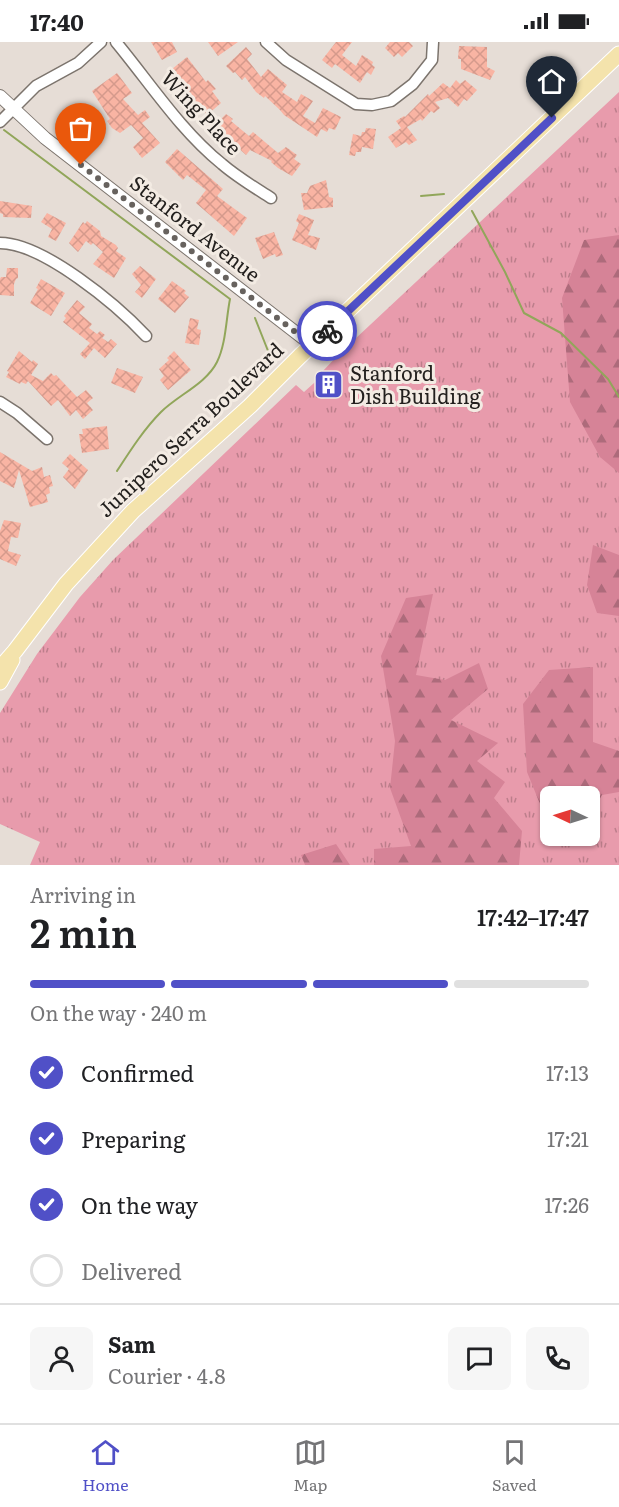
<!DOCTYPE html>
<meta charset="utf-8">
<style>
:root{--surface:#fff;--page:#f6f6f6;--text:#202124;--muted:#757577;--line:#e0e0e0;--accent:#5050c7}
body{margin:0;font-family:Literata,serif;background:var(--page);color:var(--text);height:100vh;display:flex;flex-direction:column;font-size:22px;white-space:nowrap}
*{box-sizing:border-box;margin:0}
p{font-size:20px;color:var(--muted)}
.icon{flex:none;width:33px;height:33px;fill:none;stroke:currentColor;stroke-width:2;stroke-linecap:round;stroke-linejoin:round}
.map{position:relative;height:823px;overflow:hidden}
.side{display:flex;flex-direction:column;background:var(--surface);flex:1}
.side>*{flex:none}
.needle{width:39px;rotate:274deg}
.tools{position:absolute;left:540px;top:744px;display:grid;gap:12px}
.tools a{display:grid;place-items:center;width:60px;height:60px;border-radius:9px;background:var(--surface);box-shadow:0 2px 4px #0004;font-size:30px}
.pin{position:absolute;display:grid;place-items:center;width:51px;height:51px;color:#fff;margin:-62px -26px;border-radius:50% 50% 50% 0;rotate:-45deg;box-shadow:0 0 6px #0007}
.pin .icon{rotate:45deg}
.courier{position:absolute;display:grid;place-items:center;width:60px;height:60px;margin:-30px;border:4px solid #5050c7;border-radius:50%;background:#fff;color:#222;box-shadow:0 2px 8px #0007}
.overview em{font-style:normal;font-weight:600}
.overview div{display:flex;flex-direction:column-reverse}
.overview{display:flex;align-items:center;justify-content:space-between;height:102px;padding:0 30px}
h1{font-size:39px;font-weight:600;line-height:45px}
.bar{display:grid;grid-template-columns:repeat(4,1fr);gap:9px 6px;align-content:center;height:72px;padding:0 30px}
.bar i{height:8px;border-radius:4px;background:var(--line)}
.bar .active{background:var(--accent)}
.bar p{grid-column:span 4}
.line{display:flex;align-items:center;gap:15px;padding:0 30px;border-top:2px solid var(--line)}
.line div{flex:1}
.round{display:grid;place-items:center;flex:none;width:63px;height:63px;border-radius:9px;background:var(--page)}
ol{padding:0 30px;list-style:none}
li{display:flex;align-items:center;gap:18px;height:66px}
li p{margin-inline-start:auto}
li .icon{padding:6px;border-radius:50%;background:var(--accent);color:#fff;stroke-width:4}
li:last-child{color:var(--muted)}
li i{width:33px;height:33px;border:3px solid var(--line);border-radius:50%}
.status{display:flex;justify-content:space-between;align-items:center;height:42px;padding:0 30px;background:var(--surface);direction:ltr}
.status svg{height:16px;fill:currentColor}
.menu{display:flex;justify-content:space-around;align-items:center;height:84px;border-top:2px solid var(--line);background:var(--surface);font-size:16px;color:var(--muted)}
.menu a{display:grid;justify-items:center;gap:3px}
.menu .active{color:var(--accent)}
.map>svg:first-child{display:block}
.grass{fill:url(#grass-tufts);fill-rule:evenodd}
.forest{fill:url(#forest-firs)}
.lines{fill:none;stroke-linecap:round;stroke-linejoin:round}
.stream{stroke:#91a65a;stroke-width:2}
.building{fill:url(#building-cross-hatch)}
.minor-casing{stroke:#7c746d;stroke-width:13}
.tertiary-casing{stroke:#7c746d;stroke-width:14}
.primary-casing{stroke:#fff;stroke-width:17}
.minor{stroke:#fff;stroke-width:10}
.tertiary{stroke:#fff;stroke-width:12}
.primary{stroke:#f4e3ac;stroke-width:15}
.done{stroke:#67625e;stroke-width:6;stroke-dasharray:0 10.8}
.route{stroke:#5050c7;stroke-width:8}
.labels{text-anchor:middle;stroke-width:6;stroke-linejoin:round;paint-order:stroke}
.street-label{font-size:20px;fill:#23201e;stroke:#f3ebe3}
.poi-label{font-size:20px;fill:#23201e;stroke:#f3ebe3;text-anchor:start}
</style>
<div class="status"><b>17:40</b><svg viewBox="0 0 49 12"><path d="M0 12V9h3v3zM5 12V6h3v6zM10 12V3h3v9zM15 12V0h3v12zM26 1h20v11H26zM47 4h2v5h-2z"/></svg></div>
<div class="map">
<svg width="619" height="823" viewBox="0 0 619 823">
<defs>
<pattern id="grass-tufts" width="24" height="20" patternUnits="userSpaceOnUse" patternTransform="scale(1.5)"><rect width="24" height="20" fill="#e89bac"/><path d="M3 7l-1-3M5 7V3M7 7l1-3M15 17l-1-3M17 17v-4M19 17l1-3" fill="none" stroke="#bc7e8b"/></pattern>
<pattern id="forest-firs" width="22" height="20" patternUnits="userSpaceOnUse" patternTransform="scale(1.5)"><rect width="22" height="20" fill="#d68397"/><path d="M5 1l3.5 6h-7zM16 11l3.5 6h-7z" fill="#ad6b7b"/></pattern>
<pattern id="building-cross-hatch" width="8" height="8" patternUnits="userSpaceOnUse" patternTransform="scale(1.5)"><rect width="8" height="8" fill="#f9b4a3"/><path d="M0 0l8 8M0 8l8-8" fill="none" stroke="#d59a8c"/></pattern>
</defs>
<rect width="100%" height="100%" fill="#e6ddd6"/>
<path class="grass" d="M619,50V823H30L40,800L0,782V671L37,612L80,555L113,518L296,343L304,350L324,332L322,330L339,312ZM550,754H590V794H550Z"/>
<path class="forest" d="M619,193V431L600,415L570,360L562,256L584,198Z
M593,503L619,513V574L597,571L587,543Z
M433,552L416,633L445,638L479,621L488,647L451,678L498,701L477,719L505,740L494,756L522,789L519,823H374V807L411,804L390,746L395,699L381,614L406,556Z
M593,625V700L619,709V750L602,753L590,774V754H550V784H549L527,730L523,662L549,628Z
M336,802L350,823H305L301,813Z"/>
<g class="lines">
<path class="stream" d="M4,88L230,257C226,277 226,302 217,320C206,342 178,353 161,370C144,387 130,409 117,429
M421,154L444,152
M472,169L505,230L524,271L561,291L608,337L619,355
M255,276L272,319"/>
</g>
<path class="building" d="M151,0H172L177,10L162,18Z
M208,0H238L218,14Z
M336,0H352L342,13L356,24L362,13L373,20L372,23L375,25L371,33L367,30L360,41L335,22L332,26L322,18Z
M390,0H409L413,4L402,15L398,11L394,15L385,6Z
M459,4L487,5V25L495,29L490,38L461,27V17H458Z
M246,5L252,12L247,17L261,35L268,27L287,43L282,50L297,60L301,52L313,59L303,74L315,81L323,66L341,75L335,88L329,86L327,90L321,87L317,95L284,73L280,68L265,54L264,56L256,50L245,35L242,38L235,30L233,31L226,24Z
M187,15L206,40L208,38L216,47L212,49L221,61L207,73L204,69L202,70L185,45L182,48L167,31Z
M117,31L132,51L123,57L138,73L145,68L150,75L142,81L160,101L142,116L133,105L143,96L131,83L120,91L112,86L107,79L110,77L92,49Z
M456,38L460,42L465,38L477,48L467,59L464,57L458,65L448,56L435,60L440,66L434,71L431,69L422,79L421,77L407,85L417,98L409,103L406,100L396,106L388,95L401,86L396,79L404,74L405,75L428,52L429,54L443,41L450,46Z
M226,72L233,77L231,79L249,94L253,90L278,111L286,105L297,113L294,117L301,122L292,134L278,126L271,120L272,119L250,108L246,113L214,84Z
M366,86L376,87L373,107L362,105L361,110H356L355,114L349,113L353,92L361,94L362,90H365Z
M177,107L223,147L217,154L247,176L234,194L196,161L206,148L187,133L183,138L165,120Z
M326,138L329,155L333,156V165L304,168L301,151H307L310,144Z
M0,159L32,164L31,176L3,175V172L0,171Z
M47,171L66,181L56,199L48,195L52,187L41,180Z
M299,172L314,178L308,193L320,196L316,208L292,198L299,181L296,179Z
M87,179L100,189L101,194L116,203L118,206L116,209L126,216L114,236L93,222L103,210L93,201L91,203L86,199L78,210L69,201L83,180L85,182Z
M274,190L283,213L276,215L275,212L263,217L255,196Z
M140,224L156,237L142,256L135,250L141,243L132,232Z
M7,226H18V236L16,237L14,242V254L0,253V237L1,235H6Z
M41,237L65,251L51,274L30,261L38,247L36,246Z
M172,239L186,249L184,251L189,255L175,271L158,257Z
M77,258L85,265L79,271L92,282L89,286L97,292L100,289L105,293L102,296L108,300L111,297L117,302L105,316L94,306L85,317L80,312L90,301L63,280L66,276L64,274Z
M190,276L199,278L197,287L201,288L199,303L185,301Z
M19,309L32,320L33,318L38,322L31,333L43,339L51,331L54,334L56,333L77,355L86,348L93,356L87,361L93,368L83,377L76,368L70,374L58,358L51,364L28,339L26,342L21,340L20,342L6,335L9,330L7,329Z
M174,309L191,328L168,348L160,338L164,334L159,327L169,318L167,316Z
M117,326L143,335L135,351L111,341Z
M107,384L109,407L82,411L79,392H83L82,387Z
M0,410L32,429L42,425L44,435L50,433L53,444L49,445L50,451L46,453L48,460L30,465L19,428L14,446L0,439Z
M70,412L88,428L75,447L63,435L69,427L62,421Z
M4,478L21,481L18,496L11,495L8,509L21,513L16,524L0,517V489Z"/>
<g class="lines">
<defs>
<path id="minor" d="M116,0C150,41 180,88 222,122C237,135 254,145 271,156
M266,0L286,18L356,62L372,63L391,59L413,42L432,18L433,0
M0,80L36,44L78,21L101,0
M0,201C43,201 117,263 146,294
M0,360L17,371L47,397"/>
<path id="tertiary" d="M0,54L45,96L312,303"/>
<path id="primary" d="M0,626L15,609L66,542L133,469L250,364L300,314L619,12
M0,640L12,618"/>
</defs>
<use href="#minor" class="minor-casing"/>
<use href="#tertiary" class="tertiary-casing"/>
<use href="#primary" class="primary-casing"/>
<use href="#minor" class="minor"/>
<use href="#tertiary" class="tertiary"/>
<use href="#primary" class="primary"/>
</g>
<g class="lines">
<path class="done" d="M81,123L312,303L327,289"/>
<path class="route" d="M327,289L552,76"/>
</g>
<defs>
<symbol id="building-square" viewBox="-11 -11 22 22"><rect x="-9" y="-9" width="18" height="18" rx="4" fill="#5050c7" stroke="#f3ebe3"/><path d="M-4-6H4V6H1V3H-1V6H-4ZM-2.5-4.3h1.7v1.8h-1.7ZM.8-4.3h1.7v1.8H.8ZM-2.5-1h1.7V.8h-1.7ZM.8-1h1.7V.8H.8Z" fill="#fff"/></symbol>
</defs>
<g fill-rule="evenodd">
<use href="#building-square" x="312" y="326" width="33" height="33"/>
</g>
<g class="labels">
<g class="street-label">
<text transform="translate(201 71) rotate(47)" y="7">Wing Place</text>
<text transform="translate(195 187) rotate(38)" y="7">Stanford Avenue</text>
<text transform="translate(191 388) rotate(-43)" y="7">Junipero Serra Boulevard</text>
</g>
<g class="poi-label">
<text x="350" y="339">Stanford<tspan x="350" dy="23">Dish Building</tspan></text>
</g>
</g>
</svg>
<div class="tools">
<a><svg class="needle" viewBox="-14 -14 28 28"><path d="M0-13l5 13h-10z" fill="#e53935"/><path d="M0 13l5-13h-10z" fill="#757577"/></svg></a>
</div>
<div class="pin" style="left:81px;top:123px;background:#ea580c"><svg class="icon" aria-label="bag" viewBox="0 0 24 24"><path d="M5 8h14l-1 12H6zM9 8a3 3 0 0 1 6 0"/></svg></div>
<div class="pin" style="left:552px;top:76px;background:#1f2937"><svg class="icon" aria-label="home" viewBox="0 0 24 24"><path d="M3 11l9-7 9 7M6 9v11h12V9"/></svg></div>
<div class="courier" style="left:327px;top:289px"><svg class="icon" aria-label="bike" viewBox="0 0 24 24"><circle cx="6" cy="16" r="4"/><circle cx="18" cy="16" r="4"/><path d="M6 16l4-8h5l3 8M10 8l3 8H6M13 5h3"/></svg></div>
</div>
<section class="side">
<div class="overview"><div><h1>2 min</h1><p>Arriving in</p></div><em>17:42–17:47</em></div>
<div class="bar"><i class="active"></i><i class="active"></i><i class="active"></i><i></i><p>On the way · 240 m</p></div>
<ol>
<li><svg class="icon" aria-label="check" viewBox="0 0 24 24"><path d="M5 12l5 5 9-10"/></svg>Confirmed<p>17:13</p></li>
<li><svg class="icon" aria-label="check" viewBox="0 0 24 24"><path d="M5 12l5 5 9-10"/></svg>Preparing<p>17:21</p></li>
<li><svg class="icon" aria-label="check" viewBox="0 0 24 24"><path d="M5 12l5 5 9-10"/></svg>On the way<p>17:26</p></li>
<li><i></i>Delivered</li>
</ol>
<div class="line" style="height:108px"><a class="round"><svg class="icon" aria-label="person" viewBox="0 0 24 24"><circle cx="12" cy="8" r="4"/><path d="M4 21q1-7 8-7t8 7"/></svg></a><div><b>Sam</b><p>Courier · 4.8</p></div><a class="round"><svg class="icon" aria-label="chat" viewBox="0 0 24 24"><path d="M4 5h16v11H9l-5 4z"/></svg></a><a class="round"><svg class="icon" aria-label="phone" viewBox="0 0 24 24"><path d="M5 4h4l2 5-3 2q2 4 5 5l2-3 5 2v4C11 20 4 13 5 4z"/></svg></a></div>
</section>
<nav class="menu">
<a class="active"><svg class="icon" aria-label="home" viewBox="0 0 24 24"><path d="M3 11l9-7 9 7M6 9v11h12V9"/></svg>Home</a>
<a><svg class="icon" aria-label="map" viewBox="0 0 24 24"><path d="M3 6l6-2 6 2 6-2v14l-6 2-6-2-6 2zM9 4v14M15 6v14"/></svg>Map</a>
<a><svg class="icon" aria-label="saved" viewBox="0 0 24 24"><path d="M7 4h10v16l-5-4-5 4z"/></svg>Saved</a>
</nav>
